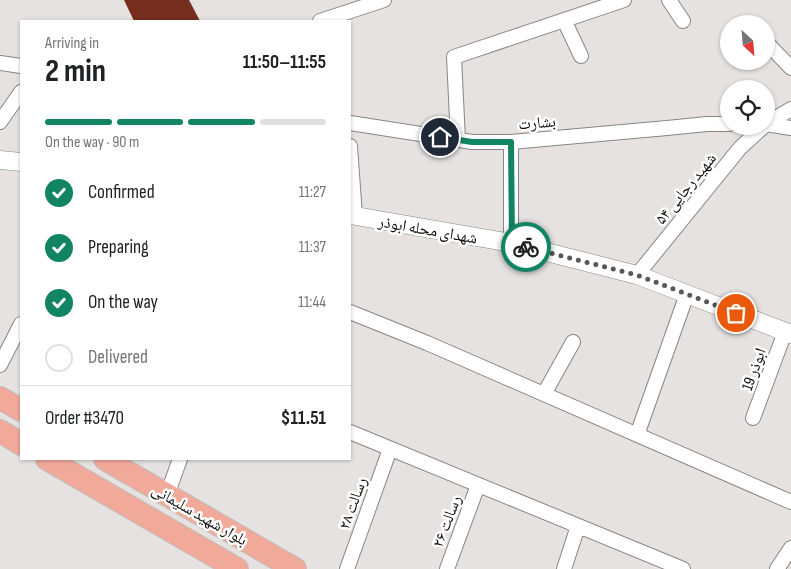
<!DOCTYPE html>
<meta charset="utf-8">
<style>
:root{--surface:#fff;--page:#f2f2f2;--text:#202124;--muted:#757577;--line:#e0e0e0;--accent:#108463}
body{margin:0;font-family:"Sofia Sans Condensed","Noto Naskh Arabic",sans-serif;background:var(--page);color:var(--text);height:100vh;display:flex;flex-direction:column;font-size:19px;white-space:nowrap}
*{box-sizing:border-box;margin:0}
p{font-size:16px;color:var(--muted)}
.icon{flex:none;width:28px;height:28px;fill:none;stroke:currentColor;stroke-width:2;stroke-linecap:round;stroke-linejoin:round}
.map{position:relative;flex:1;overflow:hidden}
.side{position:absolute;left:20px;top:20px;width:331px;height:440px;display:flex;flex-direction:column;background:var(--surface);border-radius:0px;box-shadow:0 1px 4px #0004}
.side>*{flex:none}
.needle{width:32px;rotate:154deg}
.fabs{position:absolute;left:720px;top:15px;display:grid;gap:10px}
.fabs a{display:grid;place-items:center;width:55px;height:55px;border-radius:50%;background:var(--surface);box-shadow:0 1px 4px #0004;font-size:25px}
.pin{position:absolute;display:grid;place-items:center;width:42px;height:42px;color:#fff;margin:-21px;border:2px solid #fff;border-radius:50%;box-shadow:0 1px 5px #0007}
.courier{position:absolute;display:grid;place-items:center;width:50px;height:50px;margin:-25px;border:4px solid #108463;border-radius:50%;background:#fff;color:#222;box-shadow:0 1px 6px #0007}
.headline em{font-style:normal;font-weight:700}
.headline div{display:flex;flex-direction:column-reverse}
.headline{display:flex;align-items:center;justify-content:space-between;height:85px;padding:0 25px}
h1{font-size:32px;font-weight:700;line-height:38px}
.bar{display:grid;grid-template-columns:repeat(4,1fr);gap:8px 5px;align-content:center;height:60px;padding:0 25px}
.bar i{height:6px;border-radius:4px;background:var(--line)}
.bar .on{background:var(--accent)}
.bar p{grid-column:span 4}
.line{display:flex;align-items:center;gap:12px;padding:0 25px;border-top:1px solid var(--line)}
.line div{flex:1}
ol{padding:0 25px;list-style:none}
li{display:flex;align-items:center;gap:15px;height:55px}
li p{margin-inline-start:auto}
li .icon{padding:5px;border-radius:50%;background:var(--accent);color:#fff;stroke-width:4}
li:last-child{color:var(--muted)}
li i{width:28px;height:28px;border:2px solid var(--line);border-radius:50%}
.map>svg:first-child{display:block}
.building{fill:#762e1f}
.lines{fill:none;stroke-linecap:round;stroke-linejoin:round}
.minor-casing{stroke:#898685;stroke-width:16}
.tertiary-casing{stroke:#898685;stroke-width:19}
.primary-casing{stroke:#c0c0c0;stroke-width:24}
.minor{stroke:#fff;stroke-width:14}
.tertiary{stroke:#fff;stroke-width:18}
.primary{stroke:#f1a99a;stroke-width:22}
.done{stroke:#595857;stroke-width:5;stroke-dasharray:0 9}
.route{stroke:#108463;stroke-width:6}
.labels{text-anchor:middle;stroke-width:5;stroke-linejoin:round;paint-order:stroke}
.street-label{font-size:16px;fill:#0e0d0c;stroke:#fff}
</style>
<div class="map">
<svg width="791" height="569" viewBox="0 0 791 569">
<rect width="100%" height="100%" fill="#e5e2e1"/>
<path class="building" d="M124,0H189L200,21H134Z"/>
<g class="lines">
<defs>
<path id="minor" d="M669,0L683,21
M564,20L581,56
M320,21L384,0
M768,44L791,68
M0,63L21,66
M0,122L21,92
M350,123L472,142H511L667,128L707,124H729
M766,124L791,109
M766,124L791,128
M458,140L454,57L624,0
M511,142V243
M350,146L355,216
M637,275L740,148L764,126
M350,312L427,343L791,502
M0,365L21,324
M544,394L573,342
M753,418L785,332
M350,432L683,569
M637,435L687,294
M167,495L180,459
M347,569L390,449
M447,569L478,485
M564,569L578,526
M777,569L791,548"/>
<path id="tertiary" d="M0,160L21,162
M350,215L511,243L637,275L791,334"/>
<path id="primary" d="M0,398L21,410
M0,431L21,444
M47,459L237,569
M105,459L295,569"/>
</defs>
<use href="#minor" class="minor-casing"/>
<use href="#tertiary" class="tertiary-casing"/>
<use href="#primary" class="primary-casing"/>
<use href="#minor" class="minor"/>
<use href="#tertiary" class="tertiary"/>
<use href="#primary" class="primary"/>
</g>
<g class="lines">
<path class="done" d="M526,247L637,275L736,313"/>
<path class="route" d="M440,137L472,142H511L512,243L526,247"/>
</g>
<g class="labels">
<g class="street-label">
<text transform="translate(537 122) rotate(-5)" y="6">بشارت</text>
<text transform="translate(685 188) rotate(-51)" y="6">شهید رجایی ۵۴</text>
<text transform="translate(428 229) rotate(10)" y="6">شهدای محله ابوذر</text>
<text transform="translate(753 369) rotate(-70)" y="6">ابوذر 19</text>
<text transform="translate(352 503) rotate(-70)" y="6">رسالت ۲۸</text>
<text transform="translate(200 514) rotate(30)" y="6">بلوار شهید سلیمانی</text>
<text transform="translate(446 521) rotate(-69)" y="6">رسالت ۲۶</text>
</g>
</g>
</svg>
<div class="fabs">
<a><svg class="needle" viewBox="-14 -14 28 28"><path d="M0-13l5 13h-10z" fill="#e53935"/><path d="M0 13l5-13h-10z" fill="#757577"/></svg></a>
<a><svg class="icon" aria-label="locate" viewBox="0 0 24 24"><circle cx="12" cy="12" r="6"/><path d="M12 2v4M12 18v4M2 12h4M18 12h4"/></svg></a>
</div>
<div class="pin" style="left:736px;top:313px;background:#ea580c"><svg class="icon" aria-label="bag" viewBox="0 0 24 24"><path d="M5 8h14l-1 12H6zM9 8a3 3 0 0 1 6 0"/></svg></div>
<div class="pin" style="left:440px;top:137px;background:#1f2937"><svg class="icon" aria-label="home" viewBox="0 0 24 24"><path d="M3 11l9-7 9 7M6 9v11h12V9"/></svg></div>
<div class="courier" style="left:526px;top:247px"><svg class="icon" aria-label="bike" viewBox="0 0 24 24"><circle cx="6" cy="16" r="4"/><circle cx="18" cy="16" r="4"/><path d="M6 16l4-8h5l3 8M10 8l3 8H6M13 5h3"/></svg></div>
<section class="side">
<div class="headline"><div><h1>2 min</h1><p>Arriving in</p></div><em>11:50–11:55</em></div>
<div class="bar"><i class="on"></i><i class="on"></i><i class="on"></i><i></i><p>On the way · 90 m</p></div>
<ol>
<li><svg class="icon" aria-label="check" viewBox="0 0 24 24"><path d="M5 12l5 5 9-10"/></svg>Confirmed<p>11:27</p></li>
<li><svg class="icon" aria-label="check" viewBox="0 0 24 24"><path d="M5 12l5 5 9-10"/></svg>Preparing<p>11:37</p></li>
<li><svg class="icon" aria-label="check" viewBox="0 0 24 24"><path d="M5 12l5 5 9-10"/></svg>On the way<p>11:44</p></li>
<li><i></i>Delivered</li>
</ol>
<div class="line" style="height:65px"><div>Order #3470</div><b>$11.51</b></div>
</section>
</div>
